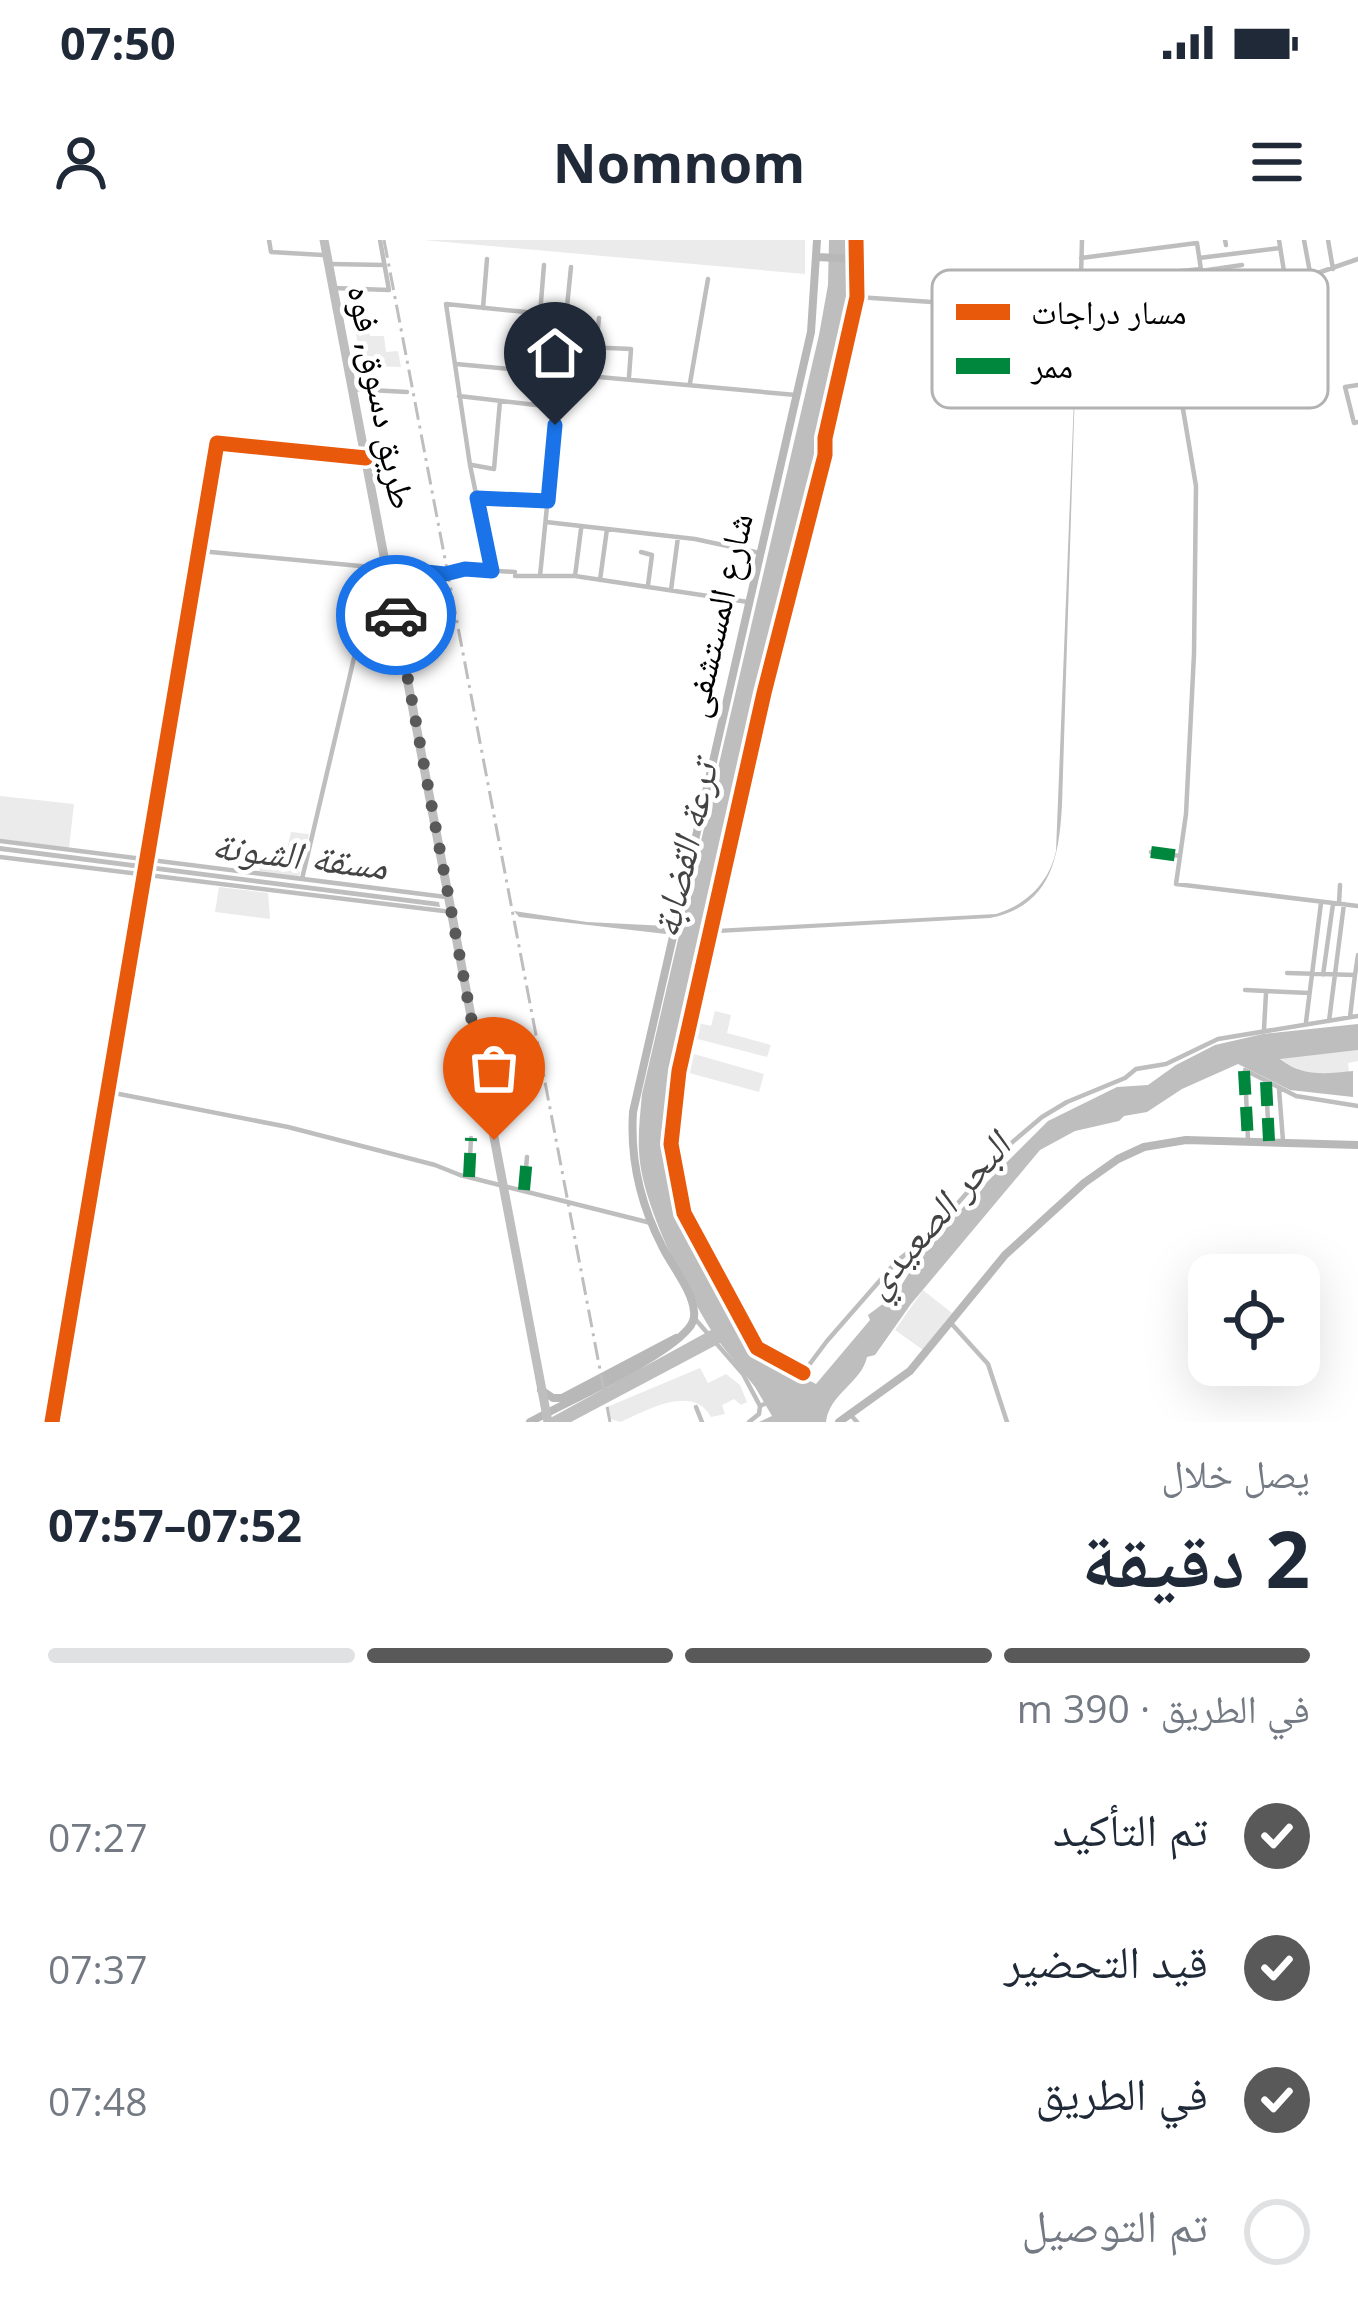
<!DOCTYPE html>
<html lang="ar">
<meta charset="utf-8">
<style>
:root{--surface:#fff;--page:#f2f2f3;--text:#1f2937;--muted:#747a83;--line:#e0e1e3;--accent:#595959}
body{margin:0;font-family:"Open Sans","Noto Naskh Arabic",sans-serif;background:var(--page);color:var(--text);direction:rtl;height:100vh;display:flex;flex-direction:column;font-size:45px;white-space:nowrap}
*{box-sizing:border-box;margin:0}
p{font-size:39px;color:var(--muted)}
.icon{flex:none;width:66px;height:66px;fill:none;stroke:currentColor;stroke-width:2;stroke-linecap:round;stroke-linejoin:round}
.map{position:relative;height:1182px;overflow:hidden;direction:ltr}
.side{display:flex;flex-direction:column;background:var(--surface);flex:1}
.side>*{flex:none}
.controls{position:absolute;left:1188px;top:1014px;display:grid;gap:24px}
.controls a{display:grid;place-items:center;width:132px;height:132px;border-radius:24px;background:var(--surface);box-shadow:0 12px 48px #0002;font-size:60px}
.pin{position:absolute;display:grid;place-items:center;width:102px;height:102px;color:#fff;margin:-123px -51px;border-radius:50% 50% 50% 0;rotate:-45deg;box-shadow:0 0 12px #0007}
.pin .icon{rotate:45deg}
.courier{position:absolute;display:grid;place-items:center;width:120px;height:120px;margin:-60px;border:9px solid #1a73e8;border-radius:50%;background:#fff;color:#222;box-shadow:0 3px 15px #0007}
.summary em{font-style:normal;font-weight:700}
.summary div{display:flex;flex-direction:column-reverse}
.summary{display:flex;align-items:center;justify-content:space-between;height:204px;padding:0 48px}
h1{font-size:78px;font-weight:700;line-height:90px}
.bar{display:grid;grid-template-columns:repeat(4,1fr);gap:18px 12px;align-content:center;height:144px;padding:0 48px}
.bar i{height:15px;border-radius:9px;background:var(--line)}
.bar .active{background:var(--accent)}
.bar p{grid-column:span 4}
ol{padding:0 48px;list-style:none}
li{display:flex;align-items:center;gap:36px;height:132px}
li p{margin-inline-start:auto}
li .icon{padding:12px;border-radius:50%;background:var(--accent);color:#fff;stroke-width:4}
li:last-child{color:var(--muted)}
li i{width:66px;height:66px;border:6px solid var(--line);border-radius:50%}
.status{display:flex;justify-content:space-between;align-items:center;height:84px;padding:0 60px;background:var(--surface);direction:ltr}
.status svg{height:33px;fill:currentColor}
header{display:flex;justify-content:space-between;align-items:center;height:156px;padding:0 48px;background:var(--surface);font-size:54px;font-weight:700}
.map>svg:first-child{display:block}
.green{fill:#ebebeb}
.water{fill:#bebebe}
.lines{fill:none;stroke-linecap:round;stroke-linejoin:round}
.street{stroke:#bebebe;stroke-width:4.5}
.secondary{stroke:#b8b8b8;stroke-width:8}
.primary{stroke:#bebebe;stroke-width:9}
.rail{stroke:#bebebe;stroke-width:3;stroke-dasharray:18 6 3 6;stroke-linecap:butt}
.quiet{stroke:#00873e;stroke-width:12;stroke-dasharray:24 12;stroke-linecap:butt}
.cycleway-casing{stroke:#fff;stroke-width:22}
.cycleway{stroke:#e8590c;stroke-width:15}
.done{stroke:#595959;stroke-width:12;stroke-dasharray:0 21.6}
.route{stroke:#1a73e8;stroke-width:15}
.labels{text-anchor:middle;stroke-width:9;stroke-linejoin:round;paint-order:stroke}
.street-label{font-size:36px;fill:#000;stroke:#fff}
.water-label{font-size:39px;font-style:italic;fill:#434343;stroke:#fff}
.key{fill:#fff;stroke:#b2b2b2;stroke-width:3}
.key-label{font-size:33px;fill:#000}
</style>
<div class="status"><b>07:50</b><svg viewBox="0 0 49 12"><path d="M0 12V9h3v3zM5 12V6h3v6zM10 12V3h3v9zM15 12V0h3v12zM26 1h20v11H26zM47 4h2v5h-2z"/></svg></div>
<header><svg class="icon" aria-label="menu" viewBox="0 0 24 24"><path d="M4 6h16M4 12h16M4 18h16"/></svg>Nomnom<svg class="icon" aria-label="person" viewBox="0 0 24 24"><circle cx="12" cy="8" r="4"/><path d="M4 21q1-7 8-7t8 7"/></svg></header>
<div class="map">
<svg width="1358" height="1182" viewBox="0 0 1358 1182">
<rect width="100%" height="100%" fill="#fff"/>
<path class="green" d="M423,0H805V34Z
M355,89H368L370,96H384L386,112L398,111L401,127L362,126Z
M0,556L74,564L69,608L0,599Z
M291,592L309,594L299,637L259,631L263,615L285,617Z
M219,647L268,653L270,679L215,672Z
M715,771L731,775L727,793L771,805L767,817L690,797L694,782L711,786Z
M1358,810V821L1348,823L1349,832C1324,835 1300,836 1280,818Z
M687,812L764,834L759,852L682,831Z
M923,1050L952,1073L923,1110L895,1090Z
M700,1128L708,1143L726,1134L740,1145L747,1162L741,1165L734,1159L722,1165L725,1174L711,1177C693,1143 646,1171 620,1182L611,1179L607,1167Z"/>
<path class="water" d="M829,0H851L850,62L661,893L665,930L680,981L748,1109L816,1144L870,1080L868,1075L896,1054L917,1020L972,957L1048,881L1117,847L1148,845L1176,825L1215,805L1263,794L1358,784V810L1280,819C1303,837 1325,834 1353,831V857L1290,850L1238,824L1182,849L1147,872L1124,876L1119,881L1075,891L1040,910L911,1064L875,1115L867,1117C862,1142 829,1154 826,1182H759L772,1176L755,1147L720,1103L571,1182H543L711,1090C685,1048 646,971 640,922C637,899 640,877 642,854L819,95L828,45Z
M1077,83L1062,565C1059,618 1051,666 990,678L720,693L714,689L996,674C1026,665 1049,643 1056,611Z
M0,606L439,662L440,667L0,611Z
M514,671L587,682L667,686L666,694L519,677Z"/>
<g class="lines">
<path class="street" d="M269,0L271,12L323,15
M1225,0L1226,5
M1279,0L1286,44
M1304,0L1311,38
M1328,0L1333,29
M1197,3L1205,56
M1081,18L1197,3
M1199,18L1280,8
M330,24L384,25
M1201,31L1242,25
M1305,39L1321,95
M1080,41L1201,29
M1280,45L1289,82
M333,48L389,50L380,0
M1251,49L1260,104
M1219,54L1227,115
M857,57L1083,72
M1193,58L1202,119
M1165,63L1196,246L1194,414L1186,574L1176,644L1358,666
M483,68L487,19
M1080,72L1082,0
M540,74L544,25
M1083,75L1286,44L1358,19
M563,106L631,109L629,137
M596,107L599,78
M456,124L796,155
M690,143L708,39
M1358,145L1345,147L1354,183L1358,182
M352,149L407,152
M459,156L554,167
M472,225L494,229L500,161
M477,258L548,261
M546,282L695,299L760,313
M200,311L445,334L465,329L515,332
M641,312L652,315L648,345
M492,331L470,225L446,64L566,76
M515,336H575L748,362
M540,336L571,27
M575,336L581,289
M600,340L607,289
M671,350L678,297
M0,601L446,657
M1151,612L1180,616
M0,617L452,672
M302,639L370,350L384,340
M1339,663L1340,645
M1287,733L1355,735L1358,715
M1323,735L1333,664
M1245,750L1309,753
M1350,777L1355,735
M1329,781L1344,664
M1306,782L1321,663
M1264,789L1266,753
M1266,842L1269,901
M1279,849L1283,901
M109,852L288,887L435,925L460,935L651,983
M1248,901L1245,830L1296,856L1358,866
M469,937L471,898
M524,950L527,917
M696,1080L743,1134L760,1166
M950,1082L988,1124L1007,1182
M803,1133L757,1108L684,973L671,904L679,831L764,453L825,215V198L857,57L856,0
M696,1167L702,1182
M849,1173L857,1182
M52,1182L217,203L366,218
M749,1182L759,1174L760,1166L798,1149L803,1133L827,1101L897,1021L929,996L1009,905L1042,877L1067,862L1125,838L1136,829L1166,824L1218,799L1358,776"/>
<path class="secondary" d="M817,17L857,19
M541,1150L553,1158H562L676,1098
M530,1182C568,1161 663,1119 688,1089C692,1085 695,1078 694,1072C693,1051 671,1025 662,1006C641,965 630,919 633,872L811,92L817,0
M839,1182L910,1131L1005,1015L1084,943L1118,919L1144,907L1186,900L1358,905"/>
<path class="primary" d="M324,0L548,1182"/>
<path class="rail" d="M384,0L610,1182"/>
<path class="quiet" d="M1151,612L1180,616
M1244,831L1248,901
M1266,842L1269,901
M469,937L471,898
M524,950L527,917"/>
<defs>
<path id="cycleway" d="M803,1133L757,1108L684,973L671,904L679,831L764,453L825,215V198L857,57L856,0
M52,1182L217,203L366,218"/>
</defs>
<use href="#cycleway" class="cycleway-casing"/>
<use href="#cycleway" class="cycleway"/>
</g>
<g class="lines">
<path class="done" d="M396,375L494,900"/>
<path class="route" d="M396,375L388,328L445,334L465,329L492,331L477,258L548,261L555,185"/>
</g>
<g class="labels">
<g class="street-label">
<text transform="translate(382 157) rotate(79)" y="13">طريق دسوق, فوه</text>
<text transform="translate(717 375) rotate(-77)" y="13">شارع المستشفى</text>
</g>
<g class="water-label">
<text transform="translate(684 610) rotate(-77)" y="14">ترعة القضابة</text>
<text transform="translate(300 615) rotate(7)" y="14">مسقة الشونة</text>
<text transform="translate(936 974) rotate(-49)" y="14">البحر الصعيدي</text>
</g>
</g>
<rect x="932" y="30" width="396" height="138" rx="18" class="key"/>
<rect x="956" y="64" width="54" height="16" fill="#e8590c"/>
<rect x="956" y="118" width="54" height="16" fill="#00873e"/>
<g class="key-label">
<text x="1031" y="84">مسار دراجات</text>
<text x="1031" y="138">ممر</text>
</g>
</svg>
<div class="controls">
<a><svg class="icon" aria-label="locate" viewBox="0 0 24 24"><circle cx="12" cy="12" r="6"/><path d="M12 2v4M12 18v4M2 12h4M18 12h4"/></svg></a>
</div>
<div class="pin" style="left:494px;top:900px;background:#ea580c"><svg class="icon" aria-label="bag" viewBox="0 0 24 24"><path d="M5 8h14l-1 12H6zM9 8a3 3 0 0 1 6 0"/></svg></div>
<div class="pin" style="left:555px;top:185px;background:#1f2937"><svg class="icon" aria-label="home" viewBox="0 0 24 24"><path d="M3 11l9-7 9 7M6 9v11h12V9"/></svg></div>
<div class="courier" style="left:396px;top:375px"><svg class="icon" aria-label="car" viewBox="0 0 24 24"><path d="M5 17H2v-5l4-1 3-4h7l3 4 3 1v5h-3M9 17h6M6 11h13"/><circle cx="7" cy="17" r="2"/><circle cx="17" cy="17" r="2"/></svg></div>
</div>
<section class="side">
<div class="summary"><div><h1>2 دقيقة</h1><p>يصل خلال</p></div><em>07:52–07:57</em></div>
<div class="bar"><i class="active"></i><i class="active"></i><i class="active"></i><i></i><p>في الطريق · 390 m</p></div>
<ol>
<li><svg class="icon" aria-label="check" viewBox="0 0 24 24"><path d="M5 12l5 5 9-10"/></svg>تم التأكيد<p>07:27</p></li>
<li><svg class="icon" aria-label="check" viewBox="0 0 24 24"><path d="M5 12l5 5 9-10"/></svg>قيد التحضير<p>07:37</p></li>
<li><svg class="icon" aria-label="check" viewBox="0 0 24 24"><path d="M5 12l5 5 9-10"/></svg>في الطريق<p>07:48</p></li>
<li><i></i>تم التوصيل</li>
</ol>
</section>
